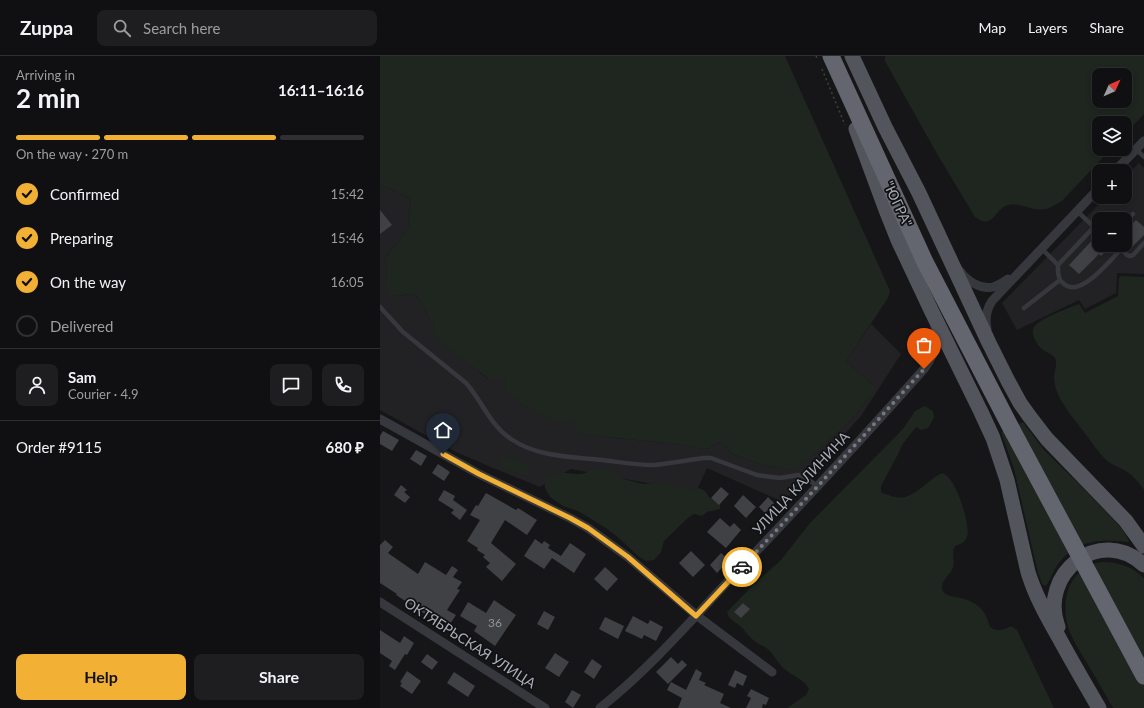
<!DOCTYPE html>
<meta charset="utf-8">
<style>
:root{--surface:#101012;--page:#1e1e20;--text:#f1f3f6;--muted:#9c9d9f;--line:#303032;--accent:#f2b134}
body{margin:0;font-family:Lato,sans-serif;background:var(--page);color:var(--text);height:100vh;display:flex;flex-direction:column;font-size:15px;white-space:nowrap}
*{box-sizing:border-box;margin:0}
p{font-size:13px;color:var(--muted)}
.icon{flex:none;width:22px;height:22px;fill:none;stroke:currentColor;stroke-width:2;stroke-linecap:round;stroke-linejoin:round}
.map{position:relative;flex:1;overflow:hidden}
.details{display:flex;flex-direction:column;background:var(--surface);width:380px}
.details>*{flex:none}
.needle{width:26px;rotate:45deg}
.buttons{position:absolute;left:712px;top:12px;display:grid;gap:8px}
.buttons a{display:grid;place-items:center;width:40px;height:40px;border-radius:8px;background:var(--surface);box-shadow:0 2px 6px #0003,0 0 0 1px var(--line);font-size:20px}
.pin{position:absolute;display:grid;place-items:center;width:34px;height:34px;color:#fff;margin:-41px -17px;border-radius:50% 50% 50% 0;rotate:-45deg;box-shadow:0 0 4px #0007}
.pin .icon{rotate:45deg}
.courier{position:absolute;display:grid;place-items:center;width:40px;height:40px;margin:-20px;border:3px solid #f2b134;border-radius:50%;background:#fff;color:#222;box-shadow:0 1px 5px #0007}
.headline em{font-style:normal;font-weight:700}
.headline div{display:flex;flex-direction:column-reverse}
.headline{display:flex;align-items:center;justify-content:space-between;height:68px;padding:0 16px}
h1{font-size:26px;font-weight:700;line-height:30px}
.bar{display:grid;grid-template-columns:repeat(4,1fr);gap:6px 4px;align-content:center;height:48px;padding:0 16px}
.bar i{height:5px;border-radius:3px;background:var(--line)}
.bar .selected{background:var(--accent)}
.bar p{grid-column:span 4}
.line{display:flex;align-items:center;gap:10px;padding:0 16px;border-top:1px solid var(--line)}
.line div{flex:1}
.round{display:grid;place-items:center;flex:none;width:42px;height:42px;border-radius:8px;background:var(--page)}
ol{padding:0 16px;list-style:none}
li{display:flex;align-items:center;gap:12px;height:44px}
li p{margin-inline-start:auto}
li .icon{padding:4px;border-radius:50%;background:var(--accent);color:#111;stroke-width:4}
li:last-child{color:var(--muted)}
li i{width:22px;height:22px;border:2px solid var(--line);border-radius:50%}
.primary-button{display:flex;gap:8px;margin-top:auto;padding:8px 16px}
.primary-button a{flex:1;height:46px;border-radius:8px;background:var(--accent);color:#111;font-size:16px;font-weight:700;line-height:46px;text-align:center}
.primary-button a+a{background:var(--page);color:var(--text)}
header{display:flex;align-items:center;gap:24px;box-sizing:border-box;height:56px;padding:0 20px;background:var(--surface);border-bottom:1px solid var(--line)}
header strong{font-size:19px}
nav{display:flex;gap:22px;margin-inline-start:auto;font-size:14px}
.search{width:280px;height:36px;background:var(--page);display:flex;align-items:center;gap:10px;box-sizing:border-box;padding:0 14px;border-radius:8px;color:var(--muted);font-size:15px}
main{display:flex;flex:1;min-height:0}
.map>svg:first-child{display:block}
.built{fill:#222225;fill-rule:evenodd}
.green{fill:#1e261f;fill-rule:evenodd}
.building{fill:#404145}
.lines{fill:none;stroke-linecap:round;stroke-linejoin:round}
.path{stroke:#3d3f44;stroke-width:1.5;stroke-dasharray:2 3;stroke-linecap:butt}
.lane{stroke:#37383d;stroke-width:4.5}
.street{stroke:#37383d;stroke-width:9}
.primary{stroke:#53555c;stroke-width:15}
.highway{stroke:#63666e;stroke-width:17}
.done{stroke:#757880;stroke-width:4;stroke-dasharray:0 7.2}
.route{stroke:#f2b134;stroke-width:5}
.labels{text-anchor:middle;stroke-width:3.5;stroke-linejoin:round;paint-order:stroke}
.number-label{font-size:12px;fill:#8e929b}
.street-label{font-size:14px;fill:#a8adb8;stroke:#111113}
</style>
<header>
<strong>Zuppa</strong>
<div class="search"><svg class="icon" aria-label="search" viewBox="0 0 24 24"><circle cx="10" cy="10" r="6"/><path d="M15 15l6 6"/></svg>Search here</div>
<nav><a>Map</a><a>Layers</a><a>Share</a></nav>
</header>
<main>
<section class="details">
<div class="headline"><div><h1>2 min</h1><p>Arriving in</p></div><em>16:11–16:16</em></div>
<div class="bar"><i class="selected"></i><i class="selected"></i><i class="selected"></i><i></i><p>On the way · 270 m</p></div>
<ol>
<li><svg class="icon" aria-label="check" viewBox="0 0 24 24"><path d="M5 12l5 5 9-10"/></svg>Confirmed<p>15:42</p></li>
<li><svg class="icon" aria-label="check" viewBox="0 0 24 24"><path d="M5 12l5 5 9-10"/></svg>Preparing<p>15:46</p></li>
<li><svg class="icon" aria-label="check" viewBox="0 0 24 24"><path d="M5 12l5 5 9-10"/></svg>On the way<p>16:05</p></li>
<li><i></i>Delivered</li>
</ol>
<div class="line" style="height:72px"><a class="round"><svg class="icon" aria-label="person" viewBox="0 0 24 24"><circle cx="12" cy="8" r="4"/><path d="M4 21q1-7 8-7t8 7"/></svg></a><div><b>Sam</b><p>Courier · 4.9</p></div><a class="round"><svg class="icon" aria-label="chat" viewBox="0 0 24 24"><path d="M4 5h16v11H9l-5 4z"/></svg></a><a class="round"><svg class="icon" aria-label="phone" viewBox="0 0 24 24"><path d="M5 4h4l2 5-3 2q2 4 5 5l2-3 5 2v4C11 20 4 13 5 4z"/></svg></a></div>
<div class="line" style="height:52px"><div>Order #9115</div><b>680 ₽</b></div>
<div class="primary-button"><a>Help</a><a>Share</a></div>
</section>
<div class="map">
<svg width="764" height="652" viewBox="0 0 764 652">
<rect width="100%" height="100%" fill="#161618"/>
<path class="built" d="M759,107L764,112V218L737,217L736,237L705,253L699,244L637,274L622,247L726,141H745V121ZM719,163H745V189H719Z
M0,129L18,136L31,143L28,173L4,204L8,214V220L4,227L17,240L30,238L36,240L41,246L53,268V278L108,323H120L147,306L207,379L296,388L324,393L330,392L339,386L345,389L351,397L376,407L407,414L435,398L472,363L493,337V329L466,305L491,268L521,298L481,360L403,446L327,412L316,436L191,413L160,431L113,412L74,395L0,354Z"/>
<path class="green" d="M0,0H405L510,235L508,242L466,305L493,329V337L472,363L435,398L416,411L407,414L376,407L351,397L345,389L339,386L330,392L324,393L296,388L207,379C195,376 194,375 193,363L186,366L174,365L142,348L127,336L124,330L126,320L120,323H109L56,283L53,278V268L41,246L36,240L30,238L17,240L11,239L5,231L4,227L8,220V214L4,204L28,173L31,143L18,136L0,129Z
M505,0H764V58L745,78V67H719V93H731L682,145C666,155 661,156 644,150C638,149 634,147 628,149C614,153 613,175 595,161L556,96L505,5ZM719,19H745V45H719Z
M741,220L764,221V434C760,428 755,422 750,418C743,412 733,410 726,404C719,397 713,388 707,380C696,365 679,347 675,329C672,318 677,313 676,305C676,299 667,297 663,294C657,289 649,277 655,270C661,262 689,252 699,248L705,257L738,240L739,222Z
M545,350L553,355L554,362L548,372L541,374L536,371L522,389L518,398L501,430V436C508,439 517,443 525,441C539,437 549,423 562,417C566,419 569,421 571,425C578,433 591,471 587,481C585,487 580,488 575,490C571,497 575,504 573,511C571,518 563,523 562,530C561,542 577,540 584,543C589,544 594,547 598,550C606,556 607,563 610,571C617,576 624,574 631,570L637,574L674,652H407L426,639L429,633C424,623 414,621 406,614C399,609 395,601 390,595C385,590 377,588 372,583C367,579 364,573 359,569C354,565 349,564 347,556L371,531L401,504L430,467L523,373L535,355ZM363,547L369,553L361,562L355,556Z
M643,366L664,394L700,429L733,463L743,474L749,485L748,486C720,483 696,484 678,508C673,515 671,523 666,530L662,528L658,517L634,413L621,376Z
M123,401C134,400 141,406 150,412L151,420L143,419L121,412L118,406Z
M213,412L226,414L244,423L263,428L276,427L303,431L310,434L319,432L325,435L329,441L340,449V453L327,456L322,460L314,458L309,461L284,485L281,496L274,504L266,505L259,501L240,483L226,472L198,455L183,450L170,441L165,432L164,423C177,410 190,421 205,417C207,416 211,414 213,412Z
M723,506C740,506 752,511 764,522V652H733C724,636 715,620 705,604C699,594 692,583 688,571C684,556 684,537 693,524C700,513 711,507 723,506Z"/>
<path class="building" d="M0,154L12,169L0,178Z
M756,164L764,171V179L748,195L745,192V175Z
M719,177V189H732L721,200L719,198L699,218L689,209Z
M3,375L19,384L12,395L0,388V380Z
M36,394L47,400L41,410L30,403Z
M58,408L70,416L64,425L52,417Z
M21,429L27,434L24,436L30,441L25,447L14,439Z
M341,431L349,438L339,449L331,442Z
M64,434L75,440L73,444L87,454L80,464L71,457L74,454L58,444Z
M106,437L136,454L138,452L157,464L147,479L125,464L111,487L136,508L122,525L106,511L110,507L103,501L105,499L97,494L98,492L87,485L100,464L90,459L96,449L98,450Z
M363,439L376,451L366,462L354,450Z
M388,441L394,447L385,457L379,451Z
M340,462L350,471L354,467L361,474L346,492L327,476Z
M155,483L162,488L164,485L170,489L168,492L181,500L190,487L206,498L194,517L172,502L164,513L144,500Z
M5,484L13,491L8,497L38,518L45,506L66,519L72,510L78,514L73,521L82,526L77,533L80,534L67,554L76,559L68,571L49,558L48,560L16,539L17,538L0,527V489Z
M311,495L325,509L313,521L299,507Z
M341,497L349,504L337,517L330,509Z
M225,511L238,523L227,535L214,523Z
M114,544L136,559L115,590L94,575L97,570L80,560L88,546L106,557Z
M363,547L370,553L361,562L354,556Z
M164,555L175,561L168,574L157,568Z
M253,560L268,568L270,564L283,571L276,585L264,579L262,583L245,575Z
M225,561L244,570L238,583L219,573Z
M0,574L20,587L24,580L34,587L27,599L25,598L15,614L9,610L12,605L0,597Z
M175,597L189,606L179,621L165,612Z
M47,598L58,606L52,614L41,606Z
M291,601L298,608L302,604L307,609L288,628L276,616Z
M212,603L222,610L214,623L204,616Z
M316,613L322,617L319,624L326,627L324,629L344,638L340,647L351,652H298L302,642L287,634L291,626L306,634Z
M355,614L367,620L363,630L357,627L355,632L348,629Z
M27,615L41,625L32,638L20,630L22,627L20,626Z
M74,616L95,630L88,641L67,627Z
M371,633L389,642L386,649L383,648L382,652H366L371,642L367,640Z
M192,634L201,639L193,652L185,646Z"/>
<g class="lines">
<path class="path" d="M436,0L438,4
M442,13L465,69"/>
<path class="lane" d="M756,93L764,101
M697,155L714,171L719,173
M745,166L753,158
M737,189L747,199L750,200L753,199L764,187
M662,193L678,209
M680,224C682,226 684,229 687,230C703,238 731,204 741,193
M0,251L23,276L86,327C102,345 110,369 131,383C157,401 192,401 222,404C239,406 256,409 273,409C290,408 308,404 324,402H331L377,419L400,422L418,419L422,420L438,430
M644,252L680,224L678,217V209L714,171"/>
<path class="street" d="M735,115L764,85
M580,215C587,225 601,234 613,231C619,229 623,226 628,223
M607,273C605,263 606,254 612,245L719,132
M0,363L99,418L190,462L208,472L248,501L316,559L392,616
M0,546L165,652
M220,652C268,614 309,567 351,522C416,454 481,384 544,313C553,301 560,286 555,271"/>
<path class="primary" d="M472,0L505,71L539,137L609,287L628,325L640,347L650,361L667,383L746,465L764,490
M476,73L506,154L518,184L551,254L601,356L613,382L627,424L648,516C655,539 666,559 678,580C691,604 705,628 719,652
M678,571C658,518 720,468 764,509"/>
<path class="highway" d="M451,0L545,206L631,372L764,620"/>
</g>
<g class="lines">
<path class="done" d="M362,511L438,430L544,313"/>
<path class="route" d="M63,398L99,418L190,462L208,472L248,501L316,560L362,511"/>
</g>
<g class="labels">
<g class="number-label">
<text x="115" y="571">36</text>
</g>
<g class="street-label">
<text transform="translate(518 148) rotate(65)" y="5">"ЮГРА"</text>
<text transform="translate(421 427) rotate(-47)" y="5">УЛИЦА КАЛИНИНА</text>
<text transform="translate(90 587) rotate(33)" y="5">ОКТЯБРЬСКАЯ УЛИЦА</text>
</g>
</g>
</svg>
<div class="buttons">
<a><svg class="needle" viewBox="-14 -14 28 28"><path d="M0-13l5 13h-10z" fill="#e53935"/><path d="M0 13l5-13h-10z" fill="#9c9d9f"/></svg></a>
<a><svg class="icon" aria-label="layers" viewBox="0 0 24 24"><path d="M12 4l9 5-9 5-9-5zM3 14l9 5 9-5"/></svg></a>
<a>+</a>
<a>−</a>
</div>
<div class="pin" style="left:544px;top:313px;background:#ea580c"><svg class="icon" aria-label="bag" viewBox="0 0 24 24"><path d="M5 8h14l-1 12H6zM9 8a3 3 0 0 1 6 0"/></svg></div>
<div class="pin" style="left:63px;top:398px;background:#1f2937"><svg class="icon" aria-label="home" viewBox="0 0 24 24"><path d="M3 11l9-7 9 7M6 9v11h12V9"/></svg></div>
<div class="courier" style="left:362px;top:511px"><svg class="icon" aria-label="car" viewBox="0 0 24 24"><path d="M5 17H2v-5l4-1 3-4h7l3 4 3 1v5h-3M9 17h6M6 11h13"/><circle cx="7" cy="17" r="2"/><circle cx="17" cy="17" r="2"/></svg></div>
</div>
</main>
